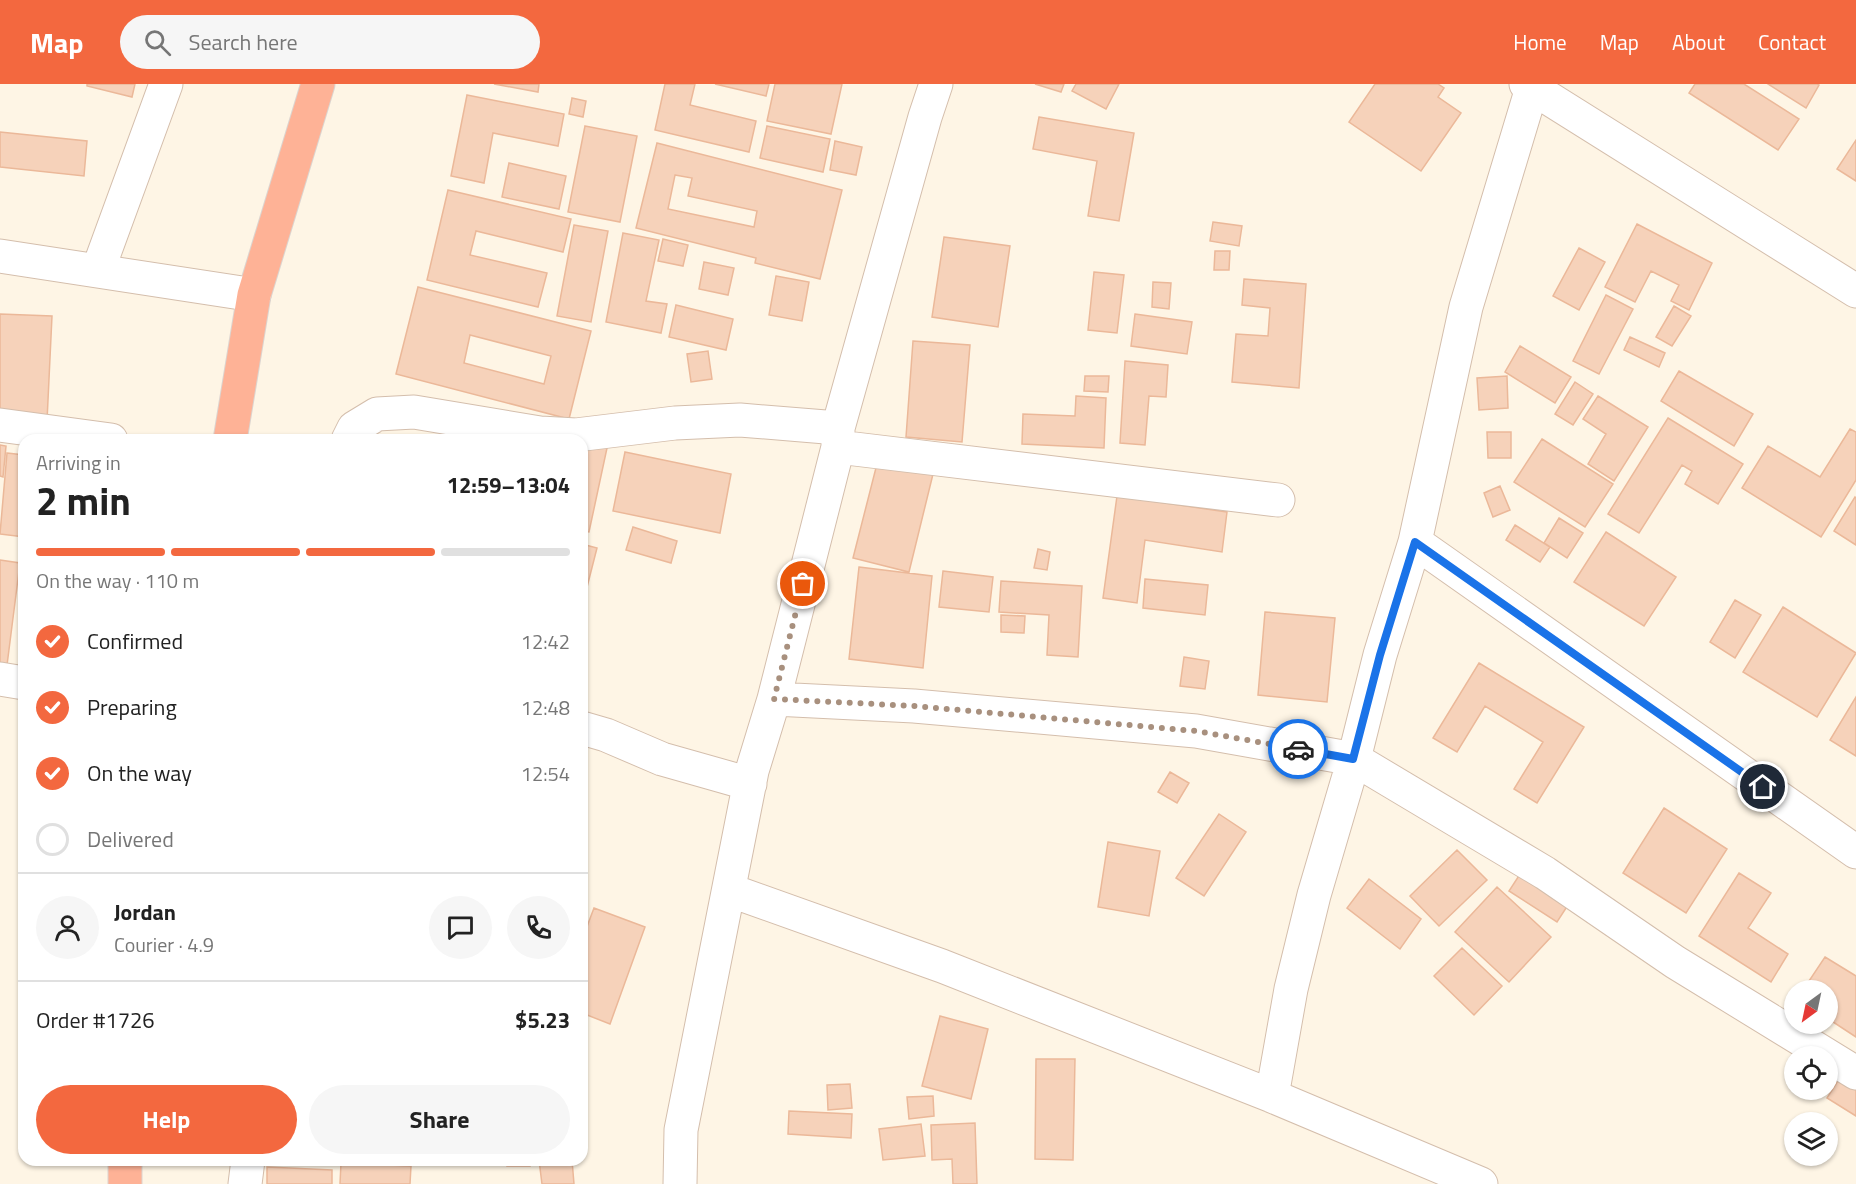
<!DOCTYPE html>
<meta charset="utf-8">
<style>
:root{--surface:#fff;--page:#f6f6f6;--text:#222;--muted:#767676;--line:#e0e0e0;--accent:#f3683f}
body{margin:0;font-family:"Titillium Web",sans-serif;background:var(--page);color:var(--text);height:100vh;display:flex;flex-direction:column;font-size:22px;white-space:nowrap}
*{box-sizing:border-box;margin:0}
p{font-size:20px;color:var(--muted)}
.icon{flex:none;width:33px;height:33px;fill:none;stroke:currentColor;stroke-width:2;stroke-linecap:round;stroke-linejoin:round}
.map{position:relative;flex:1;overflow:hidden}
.side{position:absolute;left:18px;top:350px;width:570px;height:732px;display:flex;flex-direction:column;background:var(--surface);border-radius:18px;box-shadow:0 2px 4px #0004}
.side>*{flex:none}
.needle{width:39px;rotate:213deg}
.controls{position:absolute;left:1784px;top:896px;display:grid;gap:12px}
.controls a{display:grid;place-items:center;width:54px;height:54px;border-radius:50%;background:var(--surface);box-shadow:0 2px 4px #0004;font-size:30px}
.pin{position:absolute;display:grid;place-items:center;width:51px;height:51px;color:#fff;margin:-26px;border:3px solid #fff;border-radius:50%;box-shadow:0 2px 6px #0007}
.courier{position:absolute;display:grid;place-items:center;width:60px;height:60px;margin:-30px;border:4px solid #1a73e8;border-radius:50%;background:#fff;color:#222;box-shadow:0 2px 8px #0007}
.overview em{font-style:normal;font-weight:700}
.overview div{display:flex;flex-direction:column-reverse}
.overview{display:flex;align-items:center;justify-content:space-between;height:102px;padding:0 18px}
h1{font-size:39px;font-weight:700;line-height:45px}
.bar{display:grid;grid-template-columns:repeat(4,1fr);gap:9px 6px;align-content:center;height:72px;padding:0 18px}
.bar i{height:8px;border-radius:4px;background:var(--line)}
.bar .current{background:var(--accent)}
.bar p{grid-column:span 4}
.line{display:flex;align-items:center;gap:15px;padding:0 18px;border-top:2px solid var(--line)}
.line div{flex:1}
.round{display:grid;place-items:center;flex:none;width:63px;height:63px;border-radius:32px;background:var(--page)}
ol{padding:0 18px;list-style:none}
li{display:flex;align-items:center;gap:18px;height:66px}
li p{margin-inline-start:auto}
li .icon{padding:6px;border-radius:50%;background:var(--accent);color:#fff;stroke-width:4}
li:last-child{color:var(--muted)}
li i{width:33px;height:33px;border:3px solid var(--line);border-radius:50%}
.primary-button{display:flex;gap:12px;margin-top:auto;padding:12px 18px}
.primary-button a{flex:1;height:69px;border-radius:36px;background:var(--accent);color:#fff;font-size:24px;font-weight:700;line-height:69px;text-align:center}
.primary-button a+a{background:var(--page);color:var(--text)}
header{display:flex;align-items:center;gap:36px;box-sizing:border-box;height:84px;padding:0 30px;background:var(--accent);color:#fff}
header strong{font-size:28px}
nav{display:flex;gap:33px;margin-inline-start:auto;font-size:21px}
.search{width:420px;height:54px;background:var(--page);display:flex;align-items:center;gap:15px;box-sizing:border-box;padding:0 21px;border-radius:33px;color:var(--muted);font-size:22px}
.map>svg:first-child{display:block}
.building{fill:#f6d2ba;stroke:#ebb899;stroke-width:1.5;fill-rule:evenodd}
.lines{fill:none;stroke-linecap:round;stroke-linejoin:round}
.minor-casing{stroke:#d4beac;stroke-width:35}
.highway-casing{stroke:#dcd4cf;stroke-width:35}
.minor{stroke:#fff;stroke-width:33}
.highway{stroke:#feb296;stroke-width:33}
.done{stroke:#a8907e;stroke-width:6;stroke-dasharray:0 10.8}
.route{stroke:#1a73e8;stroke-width:8}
</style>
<header>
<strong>Map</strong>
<div class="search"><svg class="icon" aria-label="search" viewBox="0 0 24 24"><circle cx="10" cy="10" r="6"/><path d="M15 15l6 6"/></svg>Search here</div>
<nav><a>Home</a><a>Map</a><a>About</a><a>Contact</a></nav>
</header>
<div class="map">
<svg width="1856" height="1100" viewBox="0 0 1856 1100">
<rect width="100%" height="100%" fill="#fef5e5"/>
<path class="building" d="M87,0H135L132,13L87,2Z
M494,0H539L538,8Z
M665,0H695L690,21L756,37L749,68L655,46Z
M715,0H769L766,12Z
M775,0H842L831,50L767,37Z
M1035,0H1064L1061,8Z
M1076,0H1119L1106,25L1072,7Z
M1375,0H1438L1444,4L1438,13L1461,29L1421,87L1349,38Z
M1695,0H1744L1799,35L1778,66L1689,9Z
M1768,0H1817L1819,1L1806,24Z
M467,11L564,30L558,62L493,49L484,99L451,92Z
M572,14L586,17L583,33L569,30Z
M1039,33L1134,49L1119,137L1088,132L1097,77L1033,65Z
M585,42L637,52L620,138L568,128Z
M767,42L830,55L823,88L760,74Z
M0,48L87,57L84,92L0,83Z
M1856,56V97L1837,85Z
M835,57L862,63L856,91L830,86Z
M657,59L842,106L820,195L755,179L756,174L636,144ZM675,91L692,94L688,112L757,127L754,143L668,125Z
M509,79L566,92L559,125L502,113Z
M448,106L571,135L563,168L476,147L470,171L547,189L538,223L427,196Z
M1213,138L1242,142L1239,162L1210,157Z
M1637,140L1712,179L1689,226L1671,217L1679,201L1651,187L1635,218L1605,203Z
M574,141L608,147L591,238L557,232Z
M623,149L659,156L646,217L667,220L661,249L606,238Z
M944,153L1010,162L998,243L932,233Z
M663,155L688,161L683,182L658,177Z
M1579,164L1605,178L1579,226L1553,212Z
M1215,167H1230L1229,186H1214Z
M704,178L734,184L728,211L699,205Z
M1094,188L1124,191L1117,249L1088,246Z
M776,192L809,198L802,237L769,231Z
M1244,195L1306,200L1299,304L1232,298L1236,250L1268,252L1270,224L1242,221Z
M1153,198L1171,199L1169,225L1152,223Z
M418,203L591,247L569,335L396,290ZM470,251L551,272L544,300L464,279Z
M1606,211L1633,225L1599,290L1573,277Z
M676,221L733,235L726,266L669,253Z
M1674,222L1691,232L1672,262L1656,253Z
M0,230L52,232L47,337L0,335Z
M1135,230L1192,238L1187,270L1131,262Z
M1630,253L1665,269L1659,283L1624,266Z
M913,257L970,261L962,358L906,353Z
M1520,262L1571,293L1555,319L1505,288Z
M708,267L712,295L691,298L687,270Z
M1125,277L1168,281L1166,313L1149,312L1145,361L1120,359Z
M1679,287L1753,330L1734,362L1661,317Z
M1085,292H1109L1108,308L1084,307Z
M1507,292L1508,324L1479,326L1477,294Z
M1575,298L1593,310L1573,341L1555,330Z
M1076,312L1106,314L1104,364L1022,360L1023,330L1075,332Z
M1598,312L1648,343L1614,397L1588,380L1606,350L1583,335Z
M1668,334L1743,380L1718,420L1685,400L1692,387L1682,381L1639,449L1608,430Z
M1850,345L1856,348V396L1821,453L1742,404L1768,362L1820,393Z
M1487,348H1511V374H1488Z
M1542,355L1613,400L1585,443L1514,398Z
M582,358L607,364L589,448L582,447Z
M0,361L6,362L3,393L0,392Z
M625,368L731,390L720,449L613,427Z
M7,369L24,371V453L0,450Z
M879,372L934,386L909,488L853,474Z
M1500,402L1510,426L1493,433L1484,409Z
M1117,412L1227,428L1222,468L1145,456L1137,519L1103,514Z
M1855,413L1856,414V461L1834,447Z
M1559,434L1583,449L1567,474L1544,459Z
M1515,441L1550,463L1540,478L1506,456Z
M633,443L677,457L671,479L626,466Z
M1606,448L1676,493L1644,542L1574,498Z
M582,460L597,464L585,511H582Z
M1038,465L1050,468L1047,486L1034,484Z
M0,476L20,479L6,589H0Z
M859,483L932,492L923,584L849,575Z
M943,487L993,493L989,528L939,523Z
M1145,495L1208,501L1205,531L1143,524Z
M1001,497L1082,502L1078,573L1047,571L1049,531L999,528Z
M1735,516L1761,531L1735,574L1710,558Z
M1783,523L1856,569L1817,633L1743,588Z
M1265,528L1335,534L1327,618L1258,611Z
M1001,531L1025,532L1024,549L1001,548Z
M1184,573L1209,577L1205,605L1180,602Z
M1479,579L1584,643L1537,719L1514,705L1543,658L1485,622L1457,668L1433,654Z
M1856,613V672L1830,656Z
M1170,688L1189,699L1177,719L1158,708Z
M1664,724L1727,765L1686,829L1623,789Z
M1219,730L1246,748L1204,812L1176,794Z
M1108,758L1160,767L1149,832L1098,823Z
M1457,766L1487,796L1439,842L1410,812Z
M1522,787L1570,818L1557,838L1509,807Z
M1739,789L1771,809L1748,844L1788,870L1771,898L1699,852Z
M1369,795L1421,835L1400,865L1347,824Z
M1497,803L1551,853L1509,898L1455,848Z
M594,824L645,843L610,940L582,929V856Z
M1462,864L1502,902L1474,931L1434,892Z
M1825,873L1856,892V953L1827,934V906H1803Z
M940,932L988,945L971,1015L922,1002Z
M1036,975H1075L1073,1076L1035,1075Z
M1839,995L1856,1006V1032L1827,1014Z
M850,1000L852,1024L828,1026L827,1001Z
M933,1012L934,1032L909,1035L907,1013Z
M789,1027L852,1030L851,1054L788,1050Z
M975,1039L977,1100H953L952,1075L932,1076L931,1041Z
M921,1040L925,1072L883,1076L879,1045Z
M507,1076H530V1082H507Z
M539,1076H572L574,1100H542Z
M341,1079L411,1082L410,1100H340Z
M267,1083L332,1086V1100H267Z"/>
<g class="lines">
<defs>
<path id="minor" d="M1526,0L1856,207
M0,172L254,211
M98,186L166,0
M0,341L111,356
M348,356L354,344L377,330L414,328L540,349L576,351L675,339L740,336L838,344
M838,363L1278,416
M1415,458L1856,768
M0,595L24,599
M774,615L914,622L1196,647L1354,675L1545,789L1675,878L1856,989
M582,644L606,651L662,675L750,700
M729,806L942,882L1272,1012L1481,1100
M1272,1012L1291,905L1314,811L1354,675L1380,571L1415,458L1466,223L1532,4
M245,1100L248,1076
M680,1100L681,1046L752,687L774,615L838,363V344L925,33L936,0"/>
<path id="highway" d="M230,356L254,211L318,0
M125,1100V1076"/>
</defs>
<use href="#minor" class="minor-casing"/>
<use href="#highway" class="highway-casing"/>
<use href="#minor" class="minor"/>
<use href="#highway" class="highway"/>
</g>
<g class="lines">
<path class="done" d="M803,500L774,615L914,622L1196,647L1298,665"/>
<path class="route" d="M1298,665L1353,675L1380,571L1415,458L1763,703"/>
</g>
</svg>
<div class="controls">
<a><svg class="needle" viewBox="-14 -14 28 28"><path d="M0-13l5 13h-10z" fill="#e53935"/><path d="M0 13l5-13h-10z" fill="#767676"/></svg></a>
<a><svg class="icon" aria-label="locate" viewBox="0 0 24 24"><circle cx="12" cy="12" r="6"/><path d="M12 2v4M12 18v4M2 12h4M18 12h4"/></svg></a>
<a><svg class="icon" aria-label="layers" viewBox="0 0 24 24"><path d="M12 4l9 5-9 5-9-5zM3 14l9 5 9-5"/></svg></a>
</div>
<div class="pin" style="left:803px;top:500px;background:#ea580c"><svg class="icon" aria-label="bag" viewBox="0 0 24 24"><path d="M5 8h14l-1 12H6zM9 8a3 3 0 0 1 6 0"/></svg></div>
<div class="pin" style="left:1763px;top:703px;background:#1f2937"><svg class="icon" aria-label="home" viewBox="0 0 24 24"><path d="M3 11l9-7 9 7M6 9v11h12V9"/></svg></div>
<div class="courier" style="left:1298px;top:665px"><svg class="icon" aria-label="car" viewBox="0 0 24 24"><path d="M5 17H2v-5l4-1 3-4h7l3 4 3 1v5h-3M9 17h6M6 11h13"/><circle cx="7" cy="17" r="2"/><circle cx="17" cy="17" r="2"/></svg></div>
<section class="side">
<div class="overview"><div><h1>2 min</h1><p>Arriving in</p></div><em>12:59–13:04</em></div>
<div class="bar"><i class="current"></i><i class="current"></i><i class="current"></i><i></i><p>On the way · 110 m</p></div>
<ol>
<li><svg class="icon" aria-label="check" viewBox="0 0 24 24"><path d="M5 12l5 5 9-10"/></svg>Confirmed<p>12:42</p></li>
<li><svg class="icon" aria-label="check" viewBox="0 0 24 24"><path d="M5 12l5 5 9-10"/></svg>Preparing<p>12:48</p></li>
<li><svg class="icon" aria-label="check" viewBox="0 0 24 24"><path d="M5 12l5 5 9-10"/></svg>On the way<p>12:54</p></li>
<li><i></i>Delivered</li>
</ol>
<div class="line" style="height:108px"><a class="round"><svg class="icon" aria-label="person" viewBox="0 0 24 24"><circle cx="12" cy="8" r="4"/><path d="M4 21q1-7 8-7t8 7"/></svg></a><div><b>Jordan</b><p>Courier · 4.9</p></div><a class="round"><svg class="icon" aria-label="chat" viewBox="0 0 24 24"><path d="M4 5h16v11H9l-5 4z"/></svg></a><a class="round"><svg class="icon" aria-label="phone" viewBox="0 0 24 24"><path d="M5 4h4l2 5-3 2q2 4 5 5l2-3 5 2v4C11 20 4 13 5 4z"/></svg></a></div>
<div class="line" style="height:78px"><div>Order #1726</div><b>$5.23</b></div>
<div class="primary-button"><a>Help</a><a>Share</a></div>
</section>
</div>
